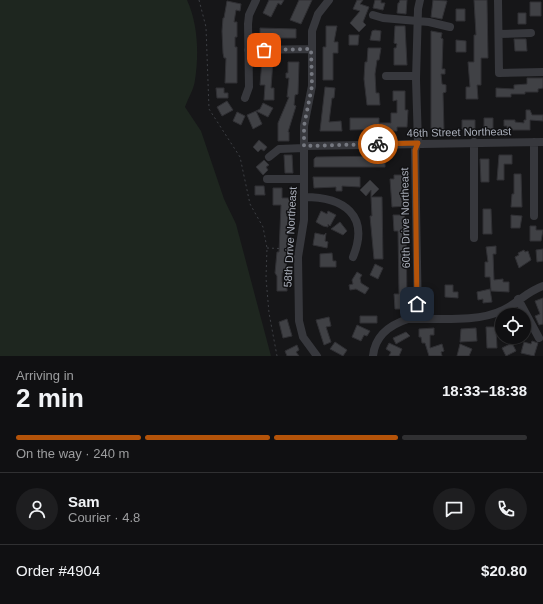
<!DOCTYPE html>
<meta charset="utf-8">
<style>
:root{--surface:#101012;--page:#1e1e20;--text:#f1f3f6;--muted:#9c9d9f;--line:#303032;--accent:#b45309}
body{margin:0;font-family:Helvetica,sans-serif;background:var(--page);color:var(--text);height:100vh;display:flex;flex-direction:column;font-size:15px;white-space:nowrap}
*{box-sizing:border-box;margin:0}
p{font-size:13px;color:var(--muted)}
.icon{flex:none;width:22px;height:22px;fill:none;stroke:currentColor;stroke-width:2;stroke-linecap:round;stroke-linejoin:round}
.map{position:relative;height:356px;overflow:hidden}
.details{display:flex;flex-direction:column;background:var(--surface);flex:1}
.details>*{flex:none}
.buttons{position:absolute;left:495px;top:308px;display:grid;gap:8px}
.buttons a{display:grid;place-items:center;width:36px;height:36px;border-radius:50%;background:var(--surface);box-shadow:0 1px 3px #0004,0 0 0 1px var(--line);font-size:20px}
.pin{position:absolute;display:grid;place-items:center;width:34px;height:34px;color:#fff;margin:-17px;border-radius:8px;box-shadow:0 2px 6px #0006}
.courier{position:absolute;display:grid;place-items:center;width:40px;height:40px;margin:-20px;border:3px solid #b45309;border-radius:50%;background:#fff;color:#222;box-shadow:0 1px 5px #0007}
.overview em{font-style:normal;font-weight:600}
.overview div{display:flex;flex-direction:column-reverse}
.overview{display:flex;align-items:center;justify-content:space-between;height:68px;padding:0 16px}
h1{font-size:26px;font-weight:600;line-height:30px}
.bar{display:grid;grid-template-columns:repeat(4,1fr);gap:6px 4px;align-content:center;height:48px;padding:0 16px}
.bar i{height:5px;border-radius:3px;background:var(--line)}
.bar .selected{background:var(--accent)}
.bar p{grid-column:span 4}
.line{display:flex;align-items:center;gap:10px;padding:0 16px;border-top:1px solid var(--line)}
.line div{flex:1}
.round{display:grid;place-items:center;flex:none;width:42px;height:42px;border-radius:21px;background:var(--page)}
.map>svg:first-child{display:block}
.green{fill:#1e261f}
.building{fill:#404145;stroke:#303034}
.lines{fill:none;stroke-linecap:round;stroke-linejoin:round}
.path{stroke:#3d3f44;stroke-width:1;stroke-dasharray:2 3;stroke-linecap:butt}
.minor{stroke:#37383d;stroke-width:8}
.done{stroke:#757880;stroke-width:4;stroke-dasharray:0 7.2}
.route{stroke:#b45309;stroke-width:5}
.labels{text-anchor:middle;stroke-width:3;stroke-linejoin:round;paint-order:stroke}
.street-label{font-size:11px;fill:#a8adb8;stroke:#111113}
</style>
<div class="map">
<svg width="543" height="356" viewBox="0 0 543 356">
<rect width="100%" height="100%" fill="#161618"/>
<path class="green" d="M0,0H187C198,24 199,54 195,80C194,89 188,98 185,107L201,131L224,199L236,224L271,356H0Z"/>
<path class="building" d="M269,0H284L281,5L278,3L271,17L263,13Z
M299,0H312L301,24L290,20Z
M357,0H363L360,4L369,7L363,22L366,25L359,32L350,23L360,11L353,9Z
M375,0H381V3H385L383,10L373,8Z
M400,0H407L406,14L397,13L398,3H399Z
M433,0L447,1L442,19L431,17Z
M474,0H487L488,58H481V85H477L478,99H466V87H470L468,62H474V35H476Z
M227,1L241,4L240,11L236,10L234,22H237V37H235V47H237V83H225L226,58H224L223,53L222,31L223,18H224Z
M530,2H541V16H530Z
M456,9H465V21H456Z
M518,13H526V24H518Z
M326,26H337L334,42H338V53H333V80H323V47H326Z
M395,26H405L407,65H394V48H396L397,44L394,43Z
M260,28L296,29V38H260Z
M375,30L381,31L380,41L370,40L372,31Z
M431,31L442,33L441,38L443,39L442,69H445V74H441L442,84L446,85V92L443,93L444,131H432L431,128Z
M349,35H359L358,45H349Z
M514,39H526L527,51H515Z
M456,40L466,41V52H456Z
M368,48H381L379,60H377L375,74L376,93H379L380,105H367L364,79L365,62H367Z
M262,61H273L271,88H274V100H264L265,85H260Z
M288,62H299L298,94L295,95L294,105L296,106L288,132H289V141H278V123L289,97H287L289,78H286V73H288Z
M527,78H543V88L538,89V92H525V94H511V97H496V88L514,89V85L527,84Z
M325,87L335,88L334,98H332L329,122L341,121L342,131H320Z
M216,88H224V93H228V98H217Z
M393,91H405V110H408L407,127H397V131H386V129L350,130V118H379V123H391V113H397V100L393,101Z
M227,101L233,110L222,116L217,107Z
M263,103L273,108L268,117L256,111L260,109Z
M526,110H530L532,115H543V121L530,120V130H507V126H504V120H515V122L524,123V120H526Z
M256,111L262,124L253,129L247,115Z
M237,112L245,116L241,125L233,121Z
M484,118H493V129H484Z
M462,120H475V129H462Z
M259,140L267,147L264,151L261,149L258,152L253,147Z
M284,155H292L293,173H285Z
M499,155H512V164H504V180H497Z
M385,156V167H314V159L316,157Z
M480,159H489V182H481Z
M264,160L269,165L266,167L268,170L263,175L256,167Z
M514,174H521L522,207H511L512,194H514Z
M394,175H403L405,178L407,206L392,207L390,179H394Z
M313,177H360V187L342,186V191H336V187L314,188Z
M370,180L379,189L371,197V190L366,196L360,190Z
M255,186H264L265,195H255Z
M273,188H282V198H291L290,219H288L287,227H291V233H288L286,271L282,273V282H287V291H277V276L275,273L277,252H279L281,205H273Z
M371,197H382L383,259H374L370,216H372Z
M483,209H491L492,234H483Z
M321,211L327,214L328,211L336,215L330,226L328,224V227L323,226L316,222Z
M393,215H404L406,221L407,303V308L405,309H395L394,294H399L398,231H394Z
M511,215L522,216L520,228H511Z
M340,222L347,231L343,235L331,229Z
M530,226H536V230H543L541,241H530Z
M315,233L324,235L326,233L325,241L328,242L327,248L313,245Z
M496,246V254H493L494,280L503,279V282H509V292L491,291L490,277H485V262H488L486,247Z
M543,249V261L537,262L536,250Z
M524,250L525,252L528,251L531,260L519,268L515,257L519,255L518,253Z
M332,253L333,261H336V267H320V254Z
M375,264L383,268L378,279L370,275Z
M357,272L362,275L360,278L361,283L369,288L365,294L356,289L350,290L349,285L353,284L352,280Z
M445,285H453V292H458V298L445,297Z
M490,289L492,302L483,303V299L478,300L477,292Z
M543,298V324L539,325L535,316L540,314L535,301Z
M360,316H377V323H360Z
M329,317L331,326L326,327L331,342L324,345L316,320Z
M287,319L292,336L283,338L279,322Z
M357,325L370,331L367,336L364,335L361,341L352,337Z
M486,327H496L497,348H487Z
M434,328V335H430V348L442,344L444,351L441,352L442,356H429L425,343H422L421,337H419V329Z
M476,328L477,341L460,342L461,329Z
M406,332L410,336L396,344L393,338Z
M532,341L538,343L534,356L521,353L524,342L531,344Z
M335,342L347,350L343,356L330,349Z
M389,343L402,349L399,356H389L391,352L386,349Z
M512,343L516,351L506,356L502,348Z
M460,344L472,349L469,356H457Z
M297,345L299,350L296,352L299,356H287L285,351Z"/>
<g class="lines">
<path class="path" d="M199,0L206,27L209,109L240,157L250,204L263,227L267,248L266,278L269,313L277,356
M267,248L292,249"/>
<path class="minor" d="M498,0L499,73L543,72
M373,15L383,18L429,22L450,27
M499,34L531,33
M248,50L311,49
M386,76H416
M245,98L249,87L248,24L249,15L256,0
M474,142V238
M304,146L543,142
M269,157L279,149L304,148
M267,179H304
M304,197C344,197 370,215 353,257
M534,216V142
M518,299L539,338
M418,319L415,150L418,143L416,79L418,9L420,0
M317,356L303,337L299,321L298,257L304,220V126L312,86V31L318,14L329,0
M373,356C375,336 389,325 408,319C437,318 477,323 503,310C518,303 526,292 543,286"/>
</g>
<g class="lines">
<path class="done" d="M264,50L311,49L312,86L304,126V146L378,144"/>
<path class="route" d="M378,144L418,143L415,150L417,304"/>
</g>
<g class="labels">
<g class="street-label">
<text transform="translate(459 132) rotate(-1)" y="4">46th Street Northeast</text>
<text transform="translate(405 218) rotate(-91)" y="4">60th Drive Northeast</text>
<text transform="translate(290 237) rotate(-87)" y="4">58th Drive Northeast</text>
</g>
</g>
</svg>
<div class="buttons">
<a><svg class="icon" aria-label="locate" viewBox="0 0 24 24"><circle cx="12" cy="12" r="6"/><path d="M12 2v4M12 18v4M2 12h4M18 12h4"/></svg></a>
</div>
<div class="pin" style="left:264px;top:50px;background:#ea580c"><svg class="icon" aria-label="bag" viewBox="0 0 24 24"><path d="M5 8h14l-1 12H6zM9 8a3 3 0 0 1 6 0"/></svg></div>
<div class="pin" style="left:417px;top:304px;background:#1f2937"><svg class="icon" aria-label="home" viewBox="0 0 24 24"><path d="M3 11l9-7 9 7M6 9v11h12V9"/></svg></div>
<div class="courier" style="left:378px;top:144px"><svg class="icon" aria-label="bike" viewBox="0 0 24 24"><circle cx="6" cy="16" r="4"/><circle cx="18" cy="16" r="4"/><path d="M6 16l4-8h5l3 8M10 8l3 8H6M13 5h3"/></svg></div>
</div>
<section class="details">
<div class="overview"><div><h1>2 min</h1><p>Arriving in</p></div><em>18:33–18:38</em></div>
<div class="bar"><i class="selected"></i><i class="selected"></i><i class="selected"></i><i></i><p>On the way · 240 m</p></div>
<div class="line" style="height:72px"><a class="round"><svg class="icon" aria-label="person" viewBox="0 0 24 24"><circle cx="12" cy="8" r="4"/><path d="M4 21q1-7 8-7t8 7"/></svg></a><div><b>Sam</b><p>Courier · 4.8</p></div><a class="round"><svg class="icon" aria-label="chat" viewBox="0 0 24 24"><path d="M4 5h16v11H9l-5 4z"/></svg></a><a class="round"><svg class="icon" aria-label="phone" viewBox="0 0 24 24"><path d="M5 4h4l2 5-3 2q2 4 5 5l2-3 5 2v4C11 20 4 13 5 4z"/></svg></a></div>
<div class="line" style="height:52px"><div>Order #4904</div><b>$20.80</b></div>
</section>
